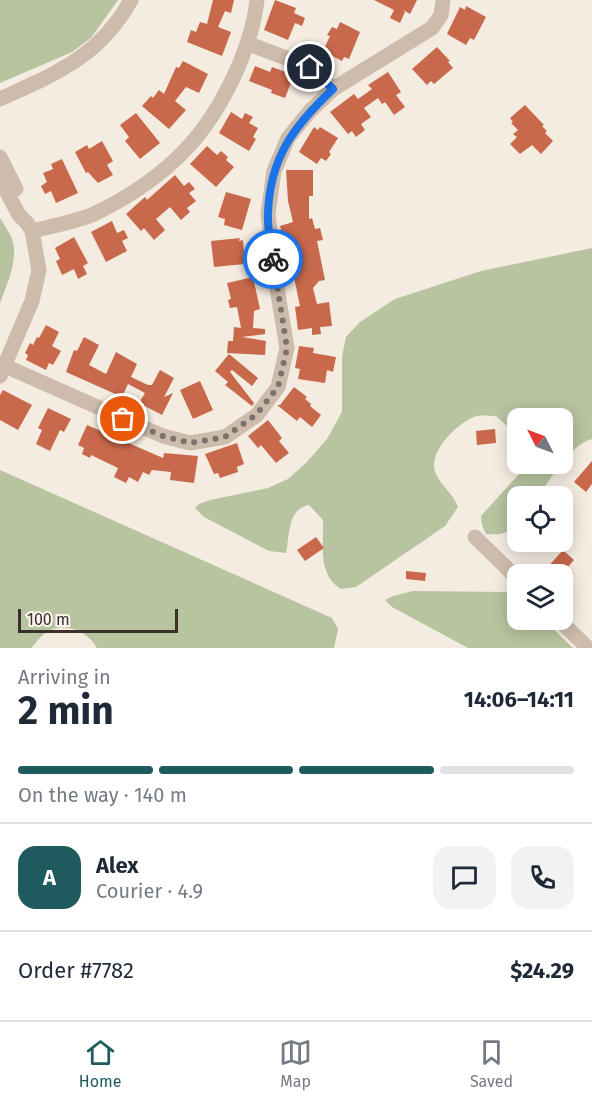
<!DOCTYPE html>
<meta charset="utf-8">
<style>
:root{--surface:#fff;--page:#f2f2f3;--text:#1f2937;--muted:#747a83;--line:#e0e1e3;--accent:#1f5a5e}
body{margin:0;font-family:"Fira Sans",sans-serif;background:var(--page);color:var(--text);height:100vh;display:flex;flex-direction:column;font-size:22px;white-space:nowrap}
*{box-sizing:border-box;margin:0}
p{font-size:20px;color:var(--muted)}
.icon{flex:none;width:33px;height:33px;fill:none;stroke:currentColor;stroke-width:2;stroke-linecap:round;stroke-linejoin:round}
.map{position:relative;height:648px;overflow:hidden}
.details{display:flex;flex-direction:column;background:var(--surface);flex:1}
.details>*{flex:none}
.needle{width:39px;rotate:312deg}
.tools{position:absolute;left:507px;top:408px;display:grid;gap:12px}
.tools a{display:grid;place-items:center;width:66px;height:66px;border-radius:12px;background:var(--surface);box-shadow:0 3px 15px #0003;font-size:30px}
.scale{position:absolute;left:18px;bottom:15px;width:160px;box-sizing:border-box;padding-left:6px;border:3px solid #3b302b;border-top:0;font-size:16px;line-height:21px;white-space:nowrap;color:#3b302b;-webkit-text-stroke:4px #fbf5ee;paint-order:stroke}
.pin{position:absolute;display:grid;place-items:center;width:51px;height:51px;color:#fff;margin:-26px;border:3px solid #fff;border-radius:50%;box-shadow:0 2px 6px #0007}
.courier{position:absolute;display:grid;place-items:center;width:60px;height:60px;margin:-30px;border:4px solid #1a73e8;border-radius:50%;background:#fff;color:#222;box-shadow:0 2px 8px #0007}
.headline em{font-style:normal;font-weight:700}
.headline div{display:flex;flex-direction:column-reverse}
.headline{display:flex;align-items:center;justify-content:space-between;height:102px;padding:0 18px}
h1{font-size:39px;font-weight:700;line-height:45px}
.bar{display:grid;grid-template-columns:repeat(4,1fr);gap:9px 6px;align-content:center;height:72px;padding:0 18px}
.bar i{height:8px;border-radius:4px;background:var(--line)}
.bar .active{background:var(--accent)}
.bar p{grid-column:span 4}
.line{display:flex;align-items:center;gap:15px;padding:0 18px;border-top:2px solid var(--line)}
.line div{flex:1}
.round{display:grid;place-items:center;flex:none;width:63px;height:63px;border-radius:18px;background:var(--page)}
.tab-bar{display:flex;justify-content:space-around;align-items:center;height:84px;border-top:2px solid var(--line);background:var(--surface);font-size:16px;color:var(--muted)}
.tab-bar a{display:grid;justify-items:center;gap:3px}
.tab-bar .active{color:var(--accent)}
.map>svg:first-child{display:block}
.green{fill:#b8c4a0}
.building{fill:#c8694b}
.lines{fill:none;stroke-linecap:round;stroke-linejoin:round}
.minor{stroke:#cdbbac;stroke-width:15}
.done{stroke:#7c716b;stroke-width:6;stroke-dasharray:0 10.8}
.route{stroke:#1a73e8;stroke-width:8}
</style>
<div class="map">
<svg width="592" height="648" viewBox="0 0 592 648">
<rect width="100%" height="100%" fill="#f4ebe1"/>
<path class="green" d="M0,0H118L91,38L72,52L0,83Z
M0,218C4,224 9,232 12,239C19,259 7,284 0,303Z
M592,248V439C568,446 553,477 538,496H518L517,524C509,534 498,535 486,534L482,525L481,516L519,474L526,464H562V418H518L517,440L511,435L507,426L496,416C490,416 483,415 477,416C459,421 428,451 435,472C440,485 453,493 458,507L445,526L356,587L341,589C317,574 324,546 323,520L309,505C287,509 290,535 286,553L269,551L204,517L195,508L199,504L210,500L268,488L288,479L306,463L327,439L342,412V357L346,337L360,322L395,299L481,271Z
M0,470L332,618L338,629L334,648H97C87,630 62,620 44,634C39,638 35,644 31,648H0Z
M413,591L507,592L517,596L518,620H544L573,648H468L392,607L385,600L393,596Z"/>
<path class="building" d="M213,0H234L231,13L225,11L218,27L231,32L222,56L187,42L191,30L196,32L200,22L207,24Z
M275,0L296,8L294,13L305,18L302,26L295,23L288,40L264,30Z
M374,0H417L410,14L403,10L405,12L400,23L390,18L394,10Z
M466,6L486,17L474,40L470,38L466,45L447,34L460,7L465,10Z
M340,22L360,32L349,59L344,57L342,61L323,51L330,36L327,35L332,27L337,29Z
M437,47L450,61L448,62L453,68L434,84L431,81L427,85L412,69Z
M183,61L208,74L199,93L186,87L175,101L186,110L169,129L142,106L151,96L153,98L159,90L164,94L176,67L179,68Z
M255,66L270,72L272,67L294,75L285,98L271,93L272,90L249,81Z
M388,72L401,92L396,95L405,107L394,115L385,102L382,104L378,98L364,108L371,117L361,124L365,130L356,137L352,131L348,134L330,112L354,94L358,99L372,89L368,85Z
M525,105L544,125L542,126L547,131L545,133L553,141L541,154L532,145L520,154L510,144L517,137L513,134L518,130L511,123L513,122L510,118Z
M231,112L242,119L245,113L253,117L249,123L258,128L253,137L256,139L249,151L219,133Z
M136,113L160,143L140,159L125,141L129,137L120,125Z
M314,127L318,130L320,127L338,138L329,152L331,154L326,161L321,158L317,164L299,152Z
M102,141L113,161L107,165L113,175L98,183L88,172L86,173L75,152L87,145L89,149Z
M207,146L217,155L221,151L228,157L226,160L234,167L216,187L190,164Z
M62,159L78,193L56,203L51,191L45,194L41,186L47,182L43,173L53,169L51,164Z
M286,170H313V196H309V219L312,218L315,229L320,228L323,240L317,241L325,280L319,281L313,288L317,304L329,302L332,326L320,327L321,334L312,335V328L298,330L295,307L300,306L294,277V259H291L288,248L286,249L280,226L293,222L288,201Z
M175,175L184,186L189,182L195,189L189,193L196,201L187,208L190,212L181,220L170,207L156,219L165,230L154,240L144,228L141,231L126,214L145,197L147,200Z
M226,192L251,199L242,230L224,225L225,219L218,217Z
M112,221L117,233L124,230L128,238L122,241L127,251L106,262L91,232Z
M74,237L88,263L83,266L87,274L78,279L74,269L62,275L56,261L60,259L55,248Z
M240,238L239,241L243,240L245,264L214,267L211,241Z
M253,277L260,309L254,311L253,328L265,329V334L242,337L266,341L265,355L227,353L228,341H233L234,327L241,328L237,307L230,308L228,300L231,299L227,283Z
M46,325L59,332L52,346L61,351L53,365L49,363L46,370L26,360L28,355L25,353L30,343L33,345L37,337L39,338Z
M84,337L99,345L89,365L106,374L116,352L137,364L131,377L148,385H152L160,370L174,378L164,397L173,393L162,415L139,403L145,393L128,384L122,397L66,372L74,350L77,351Z
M299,346L314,348L313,353L336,357L333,372L327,370L325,383L298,379L300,369L295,368Z
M229,354L258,378L252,386L232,370L230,372L254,403L252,406L225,385L228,382L215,371Z
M200,381L213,410L193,419L180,390Z
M294,387L307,397L305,399L311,404L310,406L321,415L312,427L300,417L297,421L277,405H280Z
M3,390L32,405L18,430L0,420V395Z
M48,408L71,419L64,432L60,430L50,451L36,444L42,430L38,428Z
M268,420L282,438L279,441L289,453L276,463L261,445L258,448L248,436Z
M87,425L163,458L164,453L198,456L194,483L170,480L171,472L152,470L149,475L143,472L138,482L129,477L126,483L114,477L118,468L91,455L90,458L82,454L84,448L78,445Z
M495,429L496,443L477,445L476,431Z
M237,443L244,464L237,467L238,472L220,478L218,473L214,474L205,454Z
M592,461V484L586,492L574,482Z
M316,537L324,548L305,561L297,550Z
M563,550L574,560L567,568L574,574H551L545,570Z
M406,571L426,573L425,581L406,579Z"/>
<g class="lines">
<path class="minor" d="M249,44L310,67L333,89
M0,99C57,73 99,57 131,0
M0,157L16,189
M0,179L19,215L27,223L32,231L39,270L32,301L0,376
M32,231C52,226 75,222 94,214C127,198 162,175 187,148C221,112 252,48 257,0
M5,366L163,436L190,443L225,437L257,415L278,387L287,348L275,276L268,214L274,171L288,138L310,111L333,89L432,28L441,15L443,0
M475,537L518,579
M559,620L588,648"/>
</g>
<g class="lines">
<path class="done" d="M123,419L163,436L190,443L225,437L256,415L278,387L287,348L273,259"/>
<path class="route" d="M273,259C271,244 267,228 268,213C270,157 294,126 333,89L310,67"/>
</g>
</svg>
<div class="tools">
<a><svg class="needle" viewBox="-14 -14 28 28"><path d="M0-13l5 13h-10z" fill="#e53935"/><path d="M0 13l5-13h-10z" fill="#747a83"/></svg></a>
<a><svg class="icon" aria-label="locate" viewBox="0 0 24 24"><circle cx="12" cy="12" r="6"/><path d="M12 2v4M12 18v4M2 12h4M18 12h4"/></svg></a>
<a><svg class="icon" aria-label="layers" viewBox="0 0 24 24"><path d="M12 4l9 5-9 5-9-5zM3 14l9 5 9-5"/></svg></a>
</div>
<div class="scale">100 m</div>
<div class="pin" style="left:123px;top:419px;background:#ea580c"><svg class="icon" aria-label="bag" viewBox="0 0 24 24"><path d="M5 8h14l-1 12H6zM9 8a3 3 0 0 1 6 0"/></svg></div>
<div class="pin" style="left:310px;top:67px;background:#1f2937"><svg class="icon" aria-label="home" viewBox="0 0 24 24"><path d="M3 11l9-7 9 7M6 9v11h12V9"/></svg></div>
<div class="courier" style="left:273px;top:259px"><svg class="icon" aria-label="bike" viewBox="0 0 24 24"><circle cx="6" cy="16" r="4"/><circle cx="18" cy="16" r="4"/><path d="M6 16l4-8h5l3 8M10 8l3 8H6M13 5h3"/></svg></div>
</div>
<section class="details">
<div class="headline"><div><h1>2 min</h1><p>Arriving in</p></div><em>14:06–14:11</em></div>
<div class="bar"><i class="active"></i><i class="active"></i><i class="active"></i><i></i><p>On the way · 140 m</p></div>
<div class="line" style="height:108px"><b class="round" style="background:var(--accent);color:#fff">A</b><div><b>Alex</b><p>Courier · 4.9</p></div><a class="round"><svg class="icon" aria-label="chat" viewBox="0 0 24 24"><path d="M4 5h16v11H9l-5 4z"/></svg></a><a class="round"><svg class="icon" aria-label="phone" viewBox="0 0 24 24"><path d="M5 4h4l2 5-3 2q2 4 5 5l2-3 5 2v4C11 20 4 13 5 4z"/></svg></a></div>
<div class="line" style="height:78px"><div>Order #7782</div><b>$24.29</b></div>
</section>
<nav class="tab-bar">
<a class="active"><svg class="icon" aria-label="home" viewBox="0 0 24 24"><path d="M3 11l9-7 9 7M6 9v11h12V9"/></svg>Home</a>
<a><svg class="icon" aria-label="map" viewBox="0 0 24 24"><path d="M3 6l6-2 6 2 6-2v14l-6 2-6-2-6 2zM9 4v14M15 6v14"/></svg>Map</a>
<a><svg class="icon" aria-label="saved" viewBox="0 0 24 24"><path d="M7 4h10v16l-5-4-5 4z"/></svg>Saved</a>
</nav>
